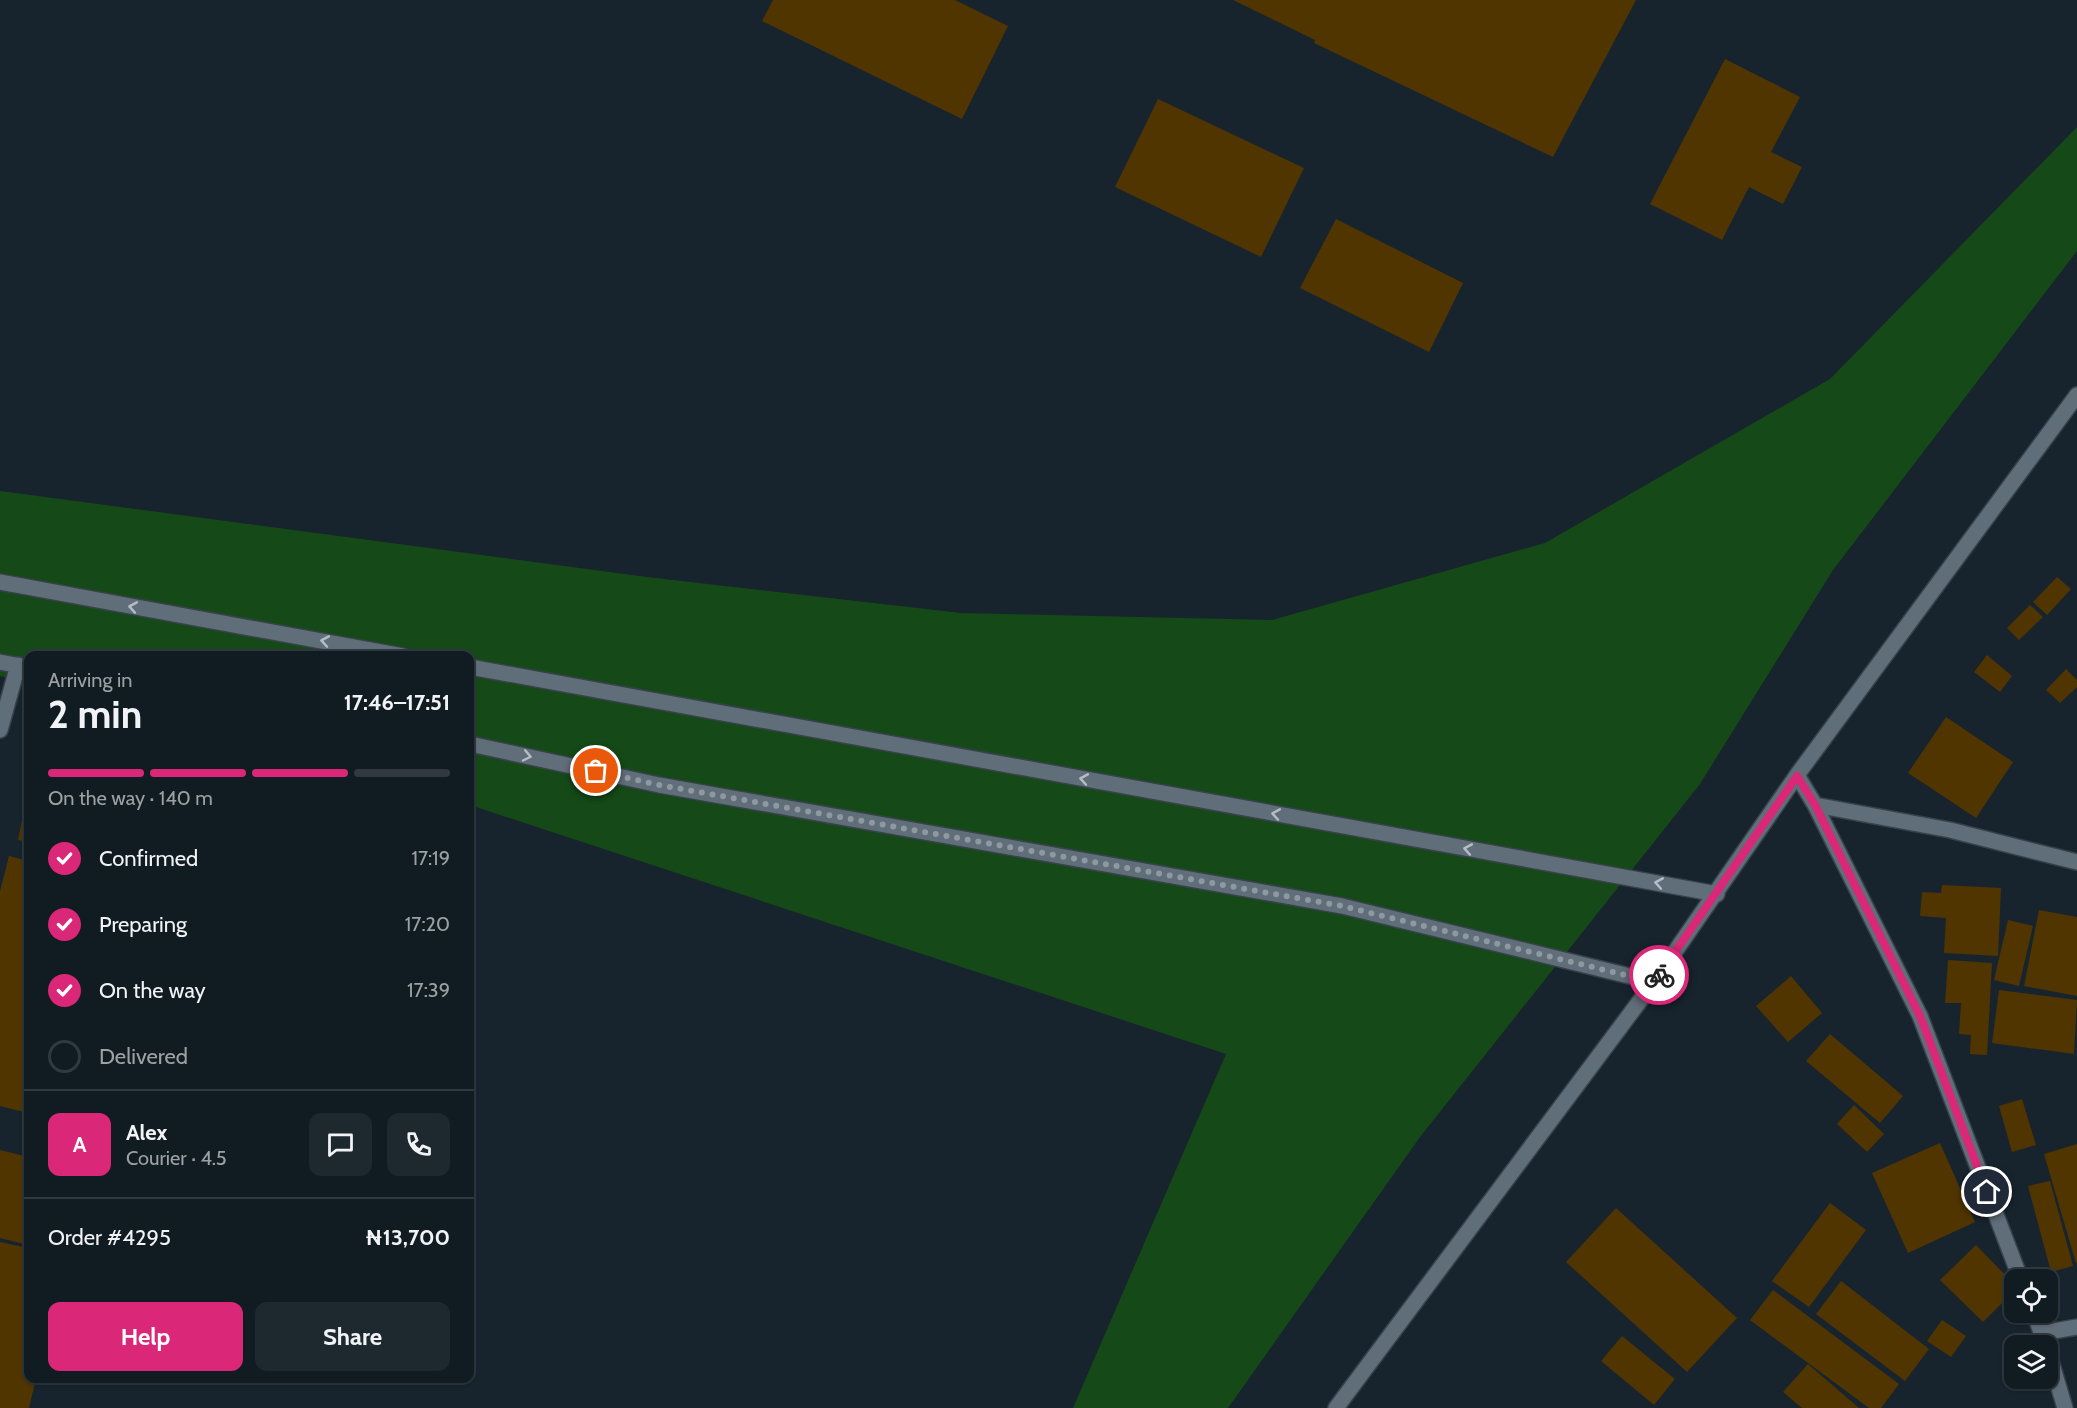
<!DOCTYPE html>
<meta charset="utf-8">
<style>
:root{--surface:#111b22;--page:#1e282f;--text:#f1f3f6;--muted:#9ca1a5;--line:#303940;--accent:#db2777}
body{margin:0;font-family:Cabin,sans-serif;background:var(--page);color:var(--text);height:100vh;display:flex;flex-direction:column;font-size:22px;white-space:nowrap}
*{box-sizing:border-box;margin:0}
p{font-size:20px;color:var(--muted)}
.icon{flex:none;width:33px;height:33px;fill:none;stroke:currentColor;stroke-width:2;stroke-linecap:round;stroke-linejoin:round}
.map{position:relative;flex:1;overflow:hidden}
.drawer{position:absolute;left:24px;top:651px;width:450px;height:732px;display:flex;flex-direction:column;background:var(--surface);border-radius:12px;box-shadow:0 2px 4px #0004,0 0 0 2px var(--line)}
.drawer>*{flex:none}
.buttons{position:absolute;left:2004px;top:1269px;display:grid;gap:12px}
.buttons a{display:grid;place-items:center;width:54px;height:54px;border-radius:12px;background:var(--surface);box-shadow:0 2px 4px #0004,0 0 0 2px var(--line);font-size:30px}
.pin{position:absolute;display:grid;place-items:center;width:51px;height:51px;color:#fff;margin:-26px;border:3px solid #fff;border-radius:50%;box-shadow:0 2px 6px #0007}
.courier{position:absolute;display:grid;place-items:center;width:60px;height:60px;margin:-30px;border:4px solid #db2777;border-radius:50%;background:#fff;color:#222;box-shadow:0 2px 8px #0007}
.head em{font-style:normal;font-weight:700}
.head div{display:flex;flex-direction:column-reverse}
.head{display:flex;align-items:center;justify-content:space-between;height:102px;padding:0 24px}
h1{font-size:39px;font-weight:700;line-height:45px}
.bar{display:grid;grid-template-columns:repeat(4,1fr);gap:9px 6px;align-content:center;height:72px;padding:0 24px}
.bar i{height:8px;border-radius:4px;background:var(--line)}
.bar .on{background:var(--accent)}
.bar p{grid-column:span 4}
.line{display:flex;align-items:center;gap:15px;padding:0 24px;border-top:2px solid var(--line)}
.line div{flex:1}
.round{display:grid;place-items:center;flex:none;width:63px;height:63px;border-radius:12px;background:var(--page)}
ol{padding:0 24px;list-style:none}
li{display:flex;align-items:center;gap:18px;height:66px}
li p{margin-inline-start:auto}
li .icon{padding:6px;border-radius:50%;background:var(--accent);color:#fff;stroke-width:4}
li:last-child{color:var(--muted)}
li i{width:33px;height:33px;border:3px solid var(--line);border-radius:50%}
.cta{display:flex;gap:12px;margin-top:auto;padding:12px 24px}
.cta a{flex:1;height:69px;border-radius:12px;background:var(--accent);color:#fff;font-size:24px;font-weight:700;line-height:69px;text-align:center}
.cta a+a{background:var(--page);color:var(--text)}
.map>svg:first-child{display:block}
.green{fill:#154917}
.building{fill:#503500}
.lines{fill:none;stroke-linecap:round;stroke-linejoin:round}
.minor-casing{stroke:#38424a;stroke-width:18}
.tertiary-casing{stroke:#38424a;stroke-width:18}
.minor{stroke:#606e7a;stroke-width:15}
.tertiary{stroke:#606e7a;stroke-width:15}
.oneway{stroke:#b3bdc5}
.done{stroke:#8f98a0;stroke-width:6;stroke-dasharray:0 10.8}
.route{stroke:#db2777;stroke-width:8}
</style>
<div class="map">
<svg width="2077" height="1408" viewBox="0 0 2077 1408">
<rect width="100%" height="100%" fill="#17242e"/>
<path class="green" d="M2077,127V251L1833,570L1700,784L1420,1137L1228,1408H1073L1226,1054L470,805V656H28V683L0,676V491L647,577L961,613L1272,620L1545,543L1830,379Z"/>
<path class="building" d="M773,0H955L1008,26L962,119L762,21Z
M1233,0H1636L1553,157L1314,43L1315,40Z
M1725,59L1800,97L1771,152L1802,167L1783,204L1749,187L1722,240L1650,204Z
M1158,99L1304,168L1261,257L1115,187Z
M1336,219L1463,283L1429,352L1300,288Z
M2057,577L2071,589L2047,615L2033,602Z
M2030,605L2043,617L2019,640L2007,628Z
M1987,655L2012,676L2000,692L1974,672Z
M2066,669L2077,680V687L2060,703L2046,690Z
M1946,717L2013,762L1976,818L1908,773Z
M24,810L28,811V842L18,840Z
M9,856L28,861V1113L0,1106V891Z
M1942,885L2001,888L1998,956L1944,953L1946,918L1920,916L1922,892L1941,893Z
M2039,910L2077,917V996L2024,986Z
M2008,920L2033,926L2019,986L1994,980Z
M1948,960L1992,963L1987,1055L1970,1054L1971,1035L1959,1034L1961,1003H1945Z
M1791,976L1822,1013L1788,1042L1756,1006Z
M1999,990L2077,1000L2074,1054L1992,1043Z
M1830,1034L1903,1096L1880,1123L1806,1061Z
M2022,1099L2036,1145L2012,1152L1999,1106Z
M1854,1105L1884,1134L1867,1152L1837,1124Z
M1940,1143L1975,1222L1908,1253L1872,1173Z
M2077,1144V1263H2076L2044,1154Z
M0,1150L28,1157V1245L0,1238Z
M2050,1181L2073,1266L2051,1272L2028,1186Z
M1830,1203L1866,1230L1809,1307L1772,1281Z
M1616,1208L1737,1318L1687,1372L1566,1262Z
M0,1242L28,1248V1378H36L29,1408H0Z
M1976,1245L2014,1284V1291L1983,1322L1940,1280Z
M1841,1281L1929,1349L1905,1381L1816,1314Z
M1773,1290L1899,1384L1881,1408H1869L1750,1320Z
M1942,1320L1966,1336L1951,1357L1927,1341Z
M1622,1336L1675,1379L1654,1405L1601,1361Z
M1808,1364L1859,1408H1802L1783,1392Z"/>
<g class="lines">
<defs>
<path id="minor" d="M0,662L27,667
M0,730L18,665
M470,744L659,785L1342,906L1654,982
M1797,775L1815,805L1920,1016L2021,1280
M1815,805L1950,830L2077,862
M2034,1312L2044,1341
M2042,1333L2077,1327
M2048,1351L2065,1408
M1336,1408L1654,982L1797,775L2077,395"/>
<path id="tertiary" d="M0,582L403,656
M470,667L1717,894"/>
</defs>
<use href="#minor" class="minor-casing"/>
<use href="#tertiary" class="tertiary-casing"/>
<use href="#minor" class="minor"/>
<use href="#tertiary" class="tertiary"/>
</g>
<defs><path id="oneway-chevron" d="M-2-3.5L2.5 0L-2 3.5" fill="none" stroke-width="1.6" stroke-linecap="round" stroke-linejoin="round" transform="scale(1.5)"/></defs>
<g class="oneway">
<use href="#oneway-chevron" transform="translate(133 607) rotate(-170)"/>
<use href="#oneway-chevron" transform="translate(325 641) rotate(-170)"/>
<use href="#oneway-chevron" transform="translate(527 756) rotate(12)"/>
<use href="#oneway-chevron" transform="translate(1084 779) rotate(-170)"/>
<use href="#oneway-chevron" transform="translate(1276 814) rotate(-170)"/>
<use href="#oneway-chevron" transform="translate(1468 849) rotate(-170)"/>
<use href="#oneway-chevron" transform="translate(1659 883) rotate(-170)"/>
</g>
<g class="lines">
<path class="done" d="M596,771L659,785L1342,906L1654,982L1659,975"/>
<path class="route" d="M1659,975L1797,776L1815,805L1920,1016L1987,1192"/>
</g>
</svg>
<div class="buttons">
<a><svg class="icon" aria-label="locate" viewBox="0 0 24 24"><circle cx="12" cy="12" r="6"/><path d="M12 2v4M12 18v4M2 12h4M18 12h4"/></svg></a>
<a><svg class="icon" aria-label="layers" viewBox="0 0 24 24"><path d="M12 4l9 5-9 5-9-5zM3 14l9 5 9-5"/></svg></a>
</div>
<div class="pin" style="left:596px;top:771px;background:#ea580c"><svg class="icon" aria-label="bag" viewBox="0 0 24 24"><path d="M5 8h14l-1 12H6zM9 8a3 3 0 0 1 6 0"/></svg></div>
<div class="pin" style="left:1987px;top:1192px;background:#1f2937"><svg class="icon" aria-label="home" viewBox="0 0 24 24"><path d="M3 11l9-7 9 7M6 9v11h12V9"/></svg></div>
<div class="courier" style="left:1659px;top:975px"><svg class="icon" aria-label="bike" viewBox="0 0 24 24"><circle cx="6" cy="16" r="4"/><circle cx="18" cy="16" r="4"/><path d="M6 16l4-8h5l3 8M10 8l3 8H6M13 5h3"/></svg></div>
<section class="drawer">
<div class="head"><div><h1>2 min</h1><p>Arriving in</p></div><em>17:46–17:51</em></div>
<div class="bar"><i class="on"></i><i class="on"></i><i class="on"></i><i></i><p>On the way · 140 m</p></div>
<ol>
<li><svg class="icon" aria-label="check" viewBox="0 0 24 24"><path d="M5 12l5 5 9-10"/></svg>Confirmed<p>17:19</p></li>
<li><svg class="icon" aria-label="check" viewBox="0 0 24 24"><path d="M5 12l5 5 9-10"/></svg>Preparing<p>17:20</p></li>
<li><svg class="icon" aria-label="check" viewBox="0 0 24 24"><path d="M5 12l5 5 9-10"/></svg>On the way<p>17:39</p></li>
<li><i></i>Delivered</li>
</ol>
<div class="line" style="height:108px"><b class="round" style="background:var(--accent);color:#fff">A</b><div><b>Alex</b><p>Courier · 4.5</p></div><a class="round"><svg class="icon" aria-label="chat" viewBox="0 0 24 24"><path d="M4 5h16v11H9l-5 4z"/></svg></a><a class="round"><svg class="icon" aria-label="phone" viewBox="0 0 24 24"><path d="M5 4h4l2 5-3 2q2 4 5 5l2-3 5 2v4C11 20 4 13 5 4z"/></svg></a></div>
<div class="line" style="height:78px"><div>Order #4295</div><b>₦13,700</b></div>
<div class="cta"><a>Help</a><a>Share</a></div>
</section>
</div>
